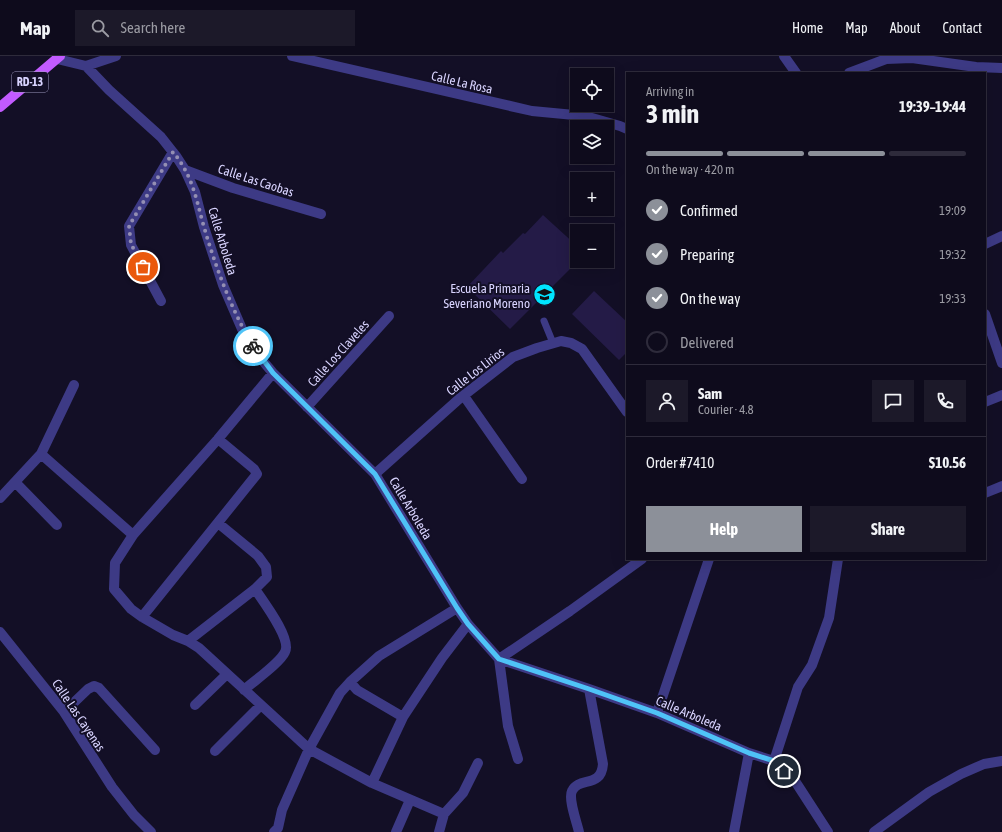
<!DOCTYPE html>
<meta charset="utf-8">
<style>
:root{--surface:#0e0b1c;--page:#1c1929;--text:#f1f3f6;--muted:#9b9ba3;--line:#2e2b3b;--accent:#8c9099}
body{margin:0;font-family:"Asap Condensed",sans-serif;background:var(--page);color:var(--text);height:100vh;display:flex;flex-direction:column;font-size:15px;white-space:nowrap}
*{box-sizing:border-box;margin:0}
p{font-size:13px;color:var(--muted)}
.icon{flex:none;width:22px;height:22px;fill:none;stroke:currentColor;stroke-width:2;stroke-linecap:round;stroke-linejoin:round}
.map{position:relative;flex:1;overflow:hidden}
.details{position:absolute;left:626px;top:16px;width:360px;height:488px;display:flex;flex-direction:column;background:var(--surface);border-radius:0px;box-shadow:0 4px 16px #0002,0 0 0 1px var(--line)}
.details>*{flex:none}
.buttons{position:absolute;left:570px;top:12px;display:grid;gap:8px}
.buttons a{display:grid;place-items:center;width:44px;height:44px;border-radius:0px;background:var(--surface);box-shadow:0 4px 16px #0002,0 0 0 1px var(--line);font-size:20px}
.pin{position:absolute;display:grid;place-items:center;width:34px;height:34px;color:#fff;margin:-17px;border:2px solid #fff;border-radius:50%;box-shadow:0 1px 4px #0007}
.courier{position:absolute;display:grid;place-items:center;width:40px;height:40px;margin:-20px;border:3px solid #4fc3f7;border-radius:50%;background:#fff;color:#222;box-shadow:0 1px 5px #0007}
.headline em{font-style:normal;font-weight:700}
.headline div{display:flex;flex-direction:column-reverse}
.headline{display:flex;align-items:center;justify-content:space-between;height:68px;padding:0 20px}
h1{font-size:26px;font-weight:700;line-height:30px}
.bar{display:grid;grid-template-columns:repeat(4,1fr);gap:6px 4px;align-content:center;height:48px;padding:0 20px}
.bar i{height:5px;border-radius:3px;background:var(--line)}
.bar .active{background:var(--accent)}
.bar p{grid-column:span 4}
.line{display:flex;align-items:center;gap:10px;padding:0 20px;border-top:1px solid var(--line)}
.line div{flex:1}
.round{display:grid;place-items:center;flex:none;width:42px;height:42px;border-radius:0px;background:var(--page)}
ol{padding:0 20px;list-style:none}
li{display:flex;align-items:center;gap:12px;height:44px}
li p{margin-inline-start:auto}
li .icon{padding:4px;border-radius:50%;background:var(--accent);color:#fff;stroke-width:4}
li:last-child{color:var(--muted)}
li i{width:22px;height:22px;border:2px solid var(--line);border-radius:50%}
.cta{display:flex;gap:8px;margin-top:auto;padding:8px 20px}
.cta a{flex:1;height:46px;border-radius:0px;background:var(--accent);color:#fff;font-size:16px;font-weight:700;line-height:46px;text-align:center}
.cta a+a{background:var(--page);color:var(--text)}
header{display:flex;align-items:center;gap:24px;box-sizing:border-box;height:56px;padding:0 20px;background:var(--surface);border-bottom:1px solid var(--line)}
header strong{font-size:19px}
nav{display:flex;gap:22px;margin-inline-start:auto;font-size:14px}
.search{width:280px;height:36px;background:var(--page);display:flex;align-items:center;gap:10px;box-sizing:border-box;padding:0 14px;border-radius:0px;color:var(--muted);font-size:15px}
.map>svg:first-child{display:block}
.building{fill:#241b47}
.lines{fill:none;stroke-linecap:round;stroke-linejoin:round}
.lane{stroke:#3d3a85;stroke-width:7}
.street{stroke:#3d3a85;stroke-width:10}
.primary{stroke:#c25bff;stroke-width:10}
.done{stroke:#948fb3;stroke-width:4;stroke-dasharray:0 7.2}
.route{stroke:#4fc3f7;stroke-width:5}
.labels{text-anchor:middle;stroke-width:4;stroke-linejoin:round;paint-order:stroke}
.shield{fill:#130f26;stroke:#9e99be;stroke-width:1}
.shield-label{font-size:12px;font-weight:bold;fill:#d9d4ff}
.street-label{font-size:13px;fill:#d9d4ff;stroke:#130f26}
.poi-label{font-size:13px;fill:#d9d4ff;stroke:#130f26;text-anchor:end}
</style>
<header>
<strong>Map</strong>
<div class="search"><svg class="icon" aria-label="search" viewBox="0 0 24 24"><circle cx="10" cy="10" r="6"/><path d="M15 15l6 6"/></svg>Search here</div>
<nav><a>Home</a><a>Map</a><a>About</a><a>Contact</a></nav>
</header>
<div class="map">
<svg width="1002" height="776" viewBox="0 0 1002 776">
<rect width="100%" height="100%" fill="#130f26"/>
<path class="building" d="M543,159L577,190V206L510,273L467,231L501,195L503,197L523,177L525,178Z
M594,235L627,266V296L619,304L572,258Z"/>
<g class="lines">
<path class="lane" d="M544,265L553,287"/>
<path class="street" d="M292,0L532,55L585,60L620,70L627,73
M784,0L796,17
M57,3L86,10L116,0
M86,10L109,34L161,81L176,100L185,114L195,136L204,171L223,229L242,273L257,298L273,317L375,418L457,552L468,568L499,603L589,633L657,657L749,697L774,705L795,725L828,776
M849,17L886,3L912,2L976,11L1002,12
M185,114L233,132L321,158
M985,188L1002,180
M161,245L131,189L129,170L173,96
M985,258L1002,307
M273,317L218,383L133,479L115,507L114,533L131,553L142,561L173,579L188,585L199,592L309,693L372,727L444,758
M464,340L522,423
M985,346L1002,339
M307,351L389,260
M41,398L133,479
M375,418L459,343L513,301L537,292L561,285L571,287L582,293L627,356
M15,426L57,469
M985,437L1002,430
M0,442L41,398L74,329
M142,561L257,418L254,413L218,383
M0,576L64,656L112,731L134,759L151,776
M188,585L255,533L267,521L266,511L258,500L218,467
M499,603L570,555L642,503
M499,603L508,670L518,703
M350,626L357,634L403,661
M244,634C254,625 280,607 285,596C292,583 263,545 255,533
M195,649L227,618
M64,656L88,633L94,630L99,632L155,694
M657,657L709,503
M215,695L261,649
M774,705L798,631L812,609L829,562L838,503
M372,727L403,661L442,602L468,568
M274,776L278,772L282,754L309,693L340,637L350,626L379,600L457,552
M396,776L410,744
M439,776L444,758L463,737L478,707
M579,776C577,767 568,743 572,735C579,720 601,733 603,708L589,633
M734,776L749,697
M874,776L929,736L961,718L984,708L1002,705"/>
<path class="primary" d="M0,51L60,0"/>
</g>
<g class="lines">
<path class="done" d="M143,211L131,188L129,170L173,96C193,120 196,143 204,171C216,212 231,253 253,290"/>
<path class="route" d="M253,290L273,317L375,418L457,552L468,568L499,603L589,633L657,657L749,697L774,705L784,715"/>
</g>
<defs>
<symbol id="school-disc" viewBox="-11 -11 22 22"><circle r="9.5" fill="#00e5ff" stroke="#130f26"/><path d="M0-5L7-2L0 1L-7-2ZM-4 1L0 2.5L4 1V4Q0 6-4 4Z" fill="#111"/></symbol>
</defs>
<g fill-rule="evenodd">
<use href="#school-disc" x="532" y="226" width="25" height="25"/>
</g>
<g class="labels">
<rect class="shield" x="12" y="16" width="36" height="20" rx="3"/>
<g class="shield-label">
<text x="30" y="30">RD-13</text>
</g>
<g class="street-label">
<text transform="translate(462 26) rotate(13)" y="5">Calle La Rosa</text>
<text transform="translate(256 124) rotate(18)" y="5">Calle Las Caobas</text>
<text transform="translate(223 185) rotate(73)" y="5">Calle Arboleda</text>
<text transform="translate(338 297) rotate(-48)" y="5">Calle Los Claveles</text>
<text transform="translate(475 315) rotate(-38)" y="5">Calle Los Lirios</text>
<text transform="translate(411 452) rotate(59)" y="5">Calle Arboleda</text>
<text transform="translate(689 657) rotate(23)" y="5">Calle Arboleda</text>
<text transform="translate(79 659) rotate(56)" y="5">Calle Las Cayenas</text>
</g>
<g class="poi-label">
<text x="530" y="237">Escuela Primaria<tspan x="530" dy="15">Severiano Moreno</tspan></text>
</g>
</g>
</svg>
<div class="buttons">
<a><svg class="icon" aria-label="locate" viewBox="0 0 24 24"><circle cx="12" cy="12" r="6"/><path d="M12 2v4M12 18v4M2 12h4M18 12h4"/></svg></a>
<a><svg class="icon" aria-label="layers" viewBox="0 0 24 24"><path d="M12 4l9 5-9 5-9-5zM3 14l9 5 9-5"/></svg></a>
<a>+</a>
<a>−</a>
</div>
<div class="pin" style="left:143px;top:211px;background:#ea580c"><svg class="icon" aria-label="bag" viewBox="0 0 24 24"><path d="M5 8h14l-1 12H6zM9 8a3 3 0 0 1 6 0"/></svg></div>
<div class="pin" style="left:784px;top:715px;background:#1f2937"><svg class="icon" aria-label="home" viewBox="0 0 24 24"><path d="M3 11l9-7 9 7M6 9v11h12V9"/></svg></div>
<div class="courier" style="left:253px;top:290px"><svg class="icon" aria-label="bike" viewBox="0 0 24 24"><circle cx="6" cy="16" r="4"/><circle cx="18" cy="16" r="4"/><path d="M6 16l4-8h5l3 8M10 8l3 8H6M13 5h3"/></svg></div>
<section class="details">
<div class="headline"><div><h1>3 min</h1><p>Arriving in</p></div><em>19:39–19:44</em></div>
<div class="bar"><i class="active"></i><i class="active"></i><i class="active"></i><i></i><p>On the way · 420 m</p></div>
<ol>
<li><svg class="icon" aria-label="check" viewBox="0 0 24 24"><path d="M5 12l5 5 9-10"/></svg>Confirmed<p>19:09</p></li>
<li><svg class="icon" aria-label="check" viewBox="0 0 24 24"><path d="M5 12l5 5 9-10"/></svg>Preparing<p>19:32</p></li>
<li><svg class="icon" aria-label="check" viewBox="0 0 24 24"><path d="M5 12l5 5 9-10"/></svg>On the way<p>19:33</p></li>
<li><i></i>Delivered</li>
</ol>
<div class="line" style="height:72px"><a class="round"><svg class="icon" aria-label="person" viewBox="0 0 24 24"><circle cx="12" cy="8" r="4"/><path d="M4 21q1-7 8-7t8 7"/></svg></a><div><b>Sam</b><p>Courier · 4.8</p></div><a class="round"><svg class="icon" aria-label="chat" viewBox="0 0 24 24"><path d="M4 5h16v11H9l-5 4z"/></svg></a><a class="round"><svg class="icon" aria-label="phone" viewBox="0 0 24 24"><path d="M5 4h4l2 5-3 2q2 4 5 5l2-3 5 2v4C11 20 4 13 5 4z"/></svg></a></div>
<div class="line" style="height:52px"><div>Order #7410</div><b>$10.56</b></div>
<div class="cta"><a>Help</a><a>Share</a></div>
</section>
</div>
